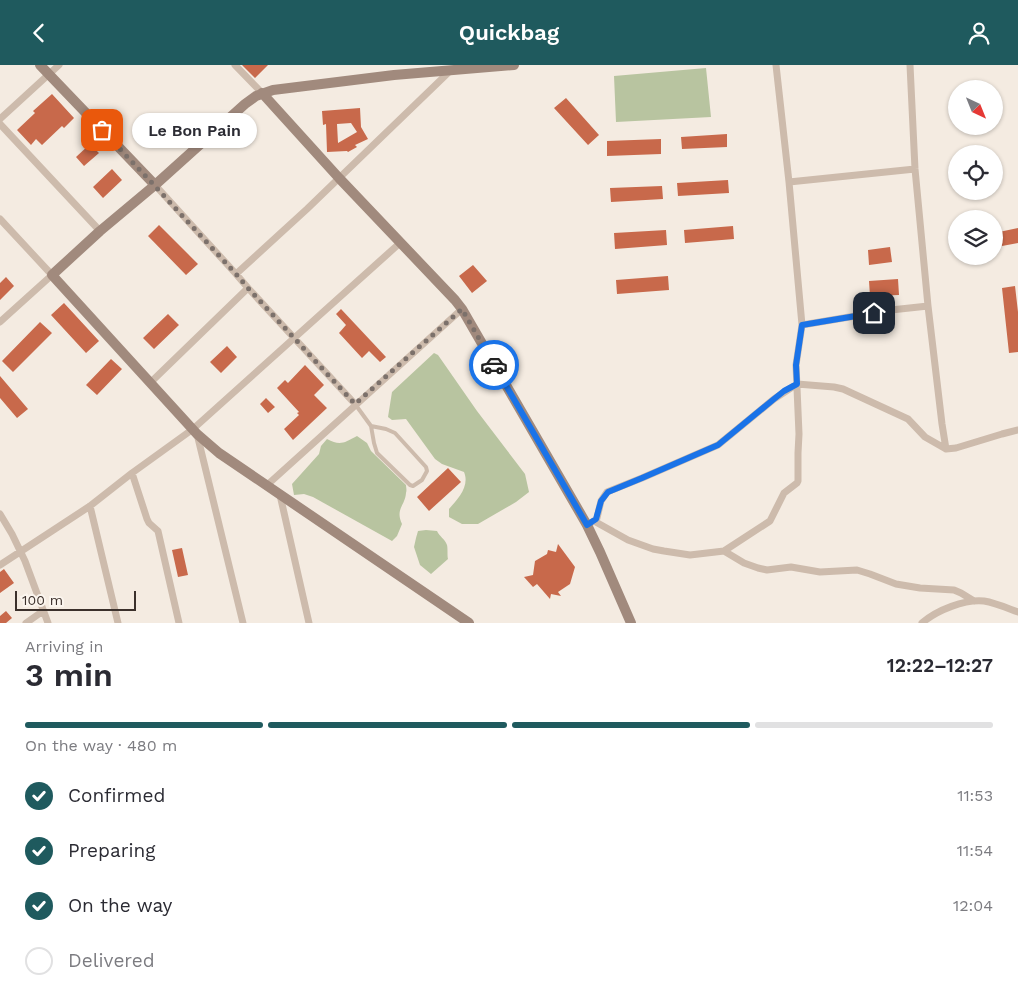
<!DOCTYPE html>
<meta charset="utf-8">
<style>
:root{--surface:#fff;--page:#f2f2f3;--text:#2b2b33;--muted:#7c7c81;--line:#e1e1e2;--accent:#1f5a5e}
body{margin:0;font-family:"Work Sans",sans-serif;background:var(--page);color:var(--text);height:100vh;display:flex;flex-direction:column;font-size:19px;white-space:nowrap}
*{box-sizing:border-box;margin:0}
p{font-size:16px;color:var(--muted)}
.icon{flex:none;width:28px;height:28px;fill:none;stroke:currentColor;stroke-width:2;stroke-linecap:round;stroke-linejoin:round}
.map{position:relative;height:558px;overflow:hidden}
.drawer{display:flex;flex-direction:column;background:var(--surface);flex:1}
.drawer>*{flex:none}
.needle{width:32px;rotate:137deg}
.controls{position:absolute;left:948px;top:15px;display:grid;gap:10px}
.controls a{display:grid;place-items:center;width:55px;height:55px;border-radius:50%;background:var(--surface);box-shadow:0 1px 4px #0004;font-size:25px}
.scale{position:absolute;left:15px;bottom:12px;width:121px;box-sizing:border-box;padding-left:5px;border:2px solid #3b302b;border-top:0;font-size:14px;line-height:18px;white-space:nowrap;color:#3b302b;-webkit-text-stroke:4px #fbf5ee;paint-order:stroke}
.pin{position:absolute;display:grid;place-items:center;width:42px;height:42px;color:#fff;margin:-21px;border-radius:10px;box-shadow:0 2px 8px #0006}
.courier{position:absolute;display:grid;place-items:center;width:50px;height:50px;margin:-25px;border:4px solid #1a73e8;border-radius:50%;background:#fff;color:#222;box-shadow:0 1px 6px #0007}
.bubble{position:absolute;height:35px;border-radius:18px;background:var(--surface);box-shadow:0 1px 4px #0004;font-size:16px;font-weight:600;line-height:35px;text-align:center}
.headline em{font-style:normal;font-weight:600}
.headline div{display:flex;flex-direction:column-reverse}
.headline{display:flex;align-items:center;justify-content:space-between;height:85px;padding:0 25px}
h1{font-size:32px;font-weight:600;line-height:38px}
.bar{display:grid;grid-template-columns:repeat(4,1fr);gap:8px 5px;align-content:center;height:60px;padding:0 25px}
.bar i{height:6px;border-radius:4px;background:var(--line)}
.bar .on{background:var(--accent)}
.bar p{grid-column:span 4}
ol{padding:0 25px;list-style:none}
li{display:flex;align-items:center;gap:15px;height:55px}
li p{margin-inline-start:auto}
li .icon{padding:5px;border-radius:50%;background:var(--accent);color:#fff;stroke-width:4}
li:last-child{color:var(--muted)}
li i{width:28px;height:28px;border:2px solid var(--line);border-radius:50%}
header{display:flex;justify-content:space-between;align-items:center;height:65px;padding:0 25px;background:var(--accent);color:#fff;font-size:22px;font-weight:600}
.map>svg:first-child{display:block}
.green{fill:#b8c4a0}
.building{fill:#c8694b;fill-rule:evenodd}
.lines{fill:none;stroke-linecap:round;stroke-linejoin:round}
.lane{stroke:#cdbbac;stroke-width:4}
.street{stroke:#cdbbac;stroke-width:7}
.secondary{stroke:#a18a7d;stroke-width:10}
.done{stroke:#7c716b;stroke-width:5;stroke-dasharray:0 9}
.route{stroke:#1a73e8;stroke-width:6}
</style>
<header><svg class="icon" aria-label="back" viewBox="0 0 24 24"><path d="M15 5l-7 7 7 7"/></svg>Quickbag<svg class="icon" aria-label="person" viewBox="0 0 24 24"><circle cx="12" cy="8" r="4"/><path d="M4 21q1-7 8-7t8 7"/></svg></header>
<div class="map">
<svg width="1018" height="558" viewBox="0 0 1018 558">
<rect width="100%" height="100%" fill="#f4ebe1"/>
<path class="green" d="M706,3L711,52L616,57L614,11Z
M434,288L438,290L477,346L525,409L529,427L516,437L478,459H462L449,452V444C458,434 470,421 464,407L442,399L435,394L406,354L392,355L388,352L392,327Z
M357,371L367,378L371,386L406,420C406,422 407,425 406,428C405,441 395,444 402,459L397,471L392,476L313,432L304,429L294,430L292,419L319,389L321,381L327,374C340,381 344,378 357,371Z
M426,465L437,466C439,471 445,474 447,480C448,484 447,490 448,494L431,509L420,500L414,482L416,473L418,466Z"/>
<path class="building" d="M242,0H268L255,13Z
M52,29L74,53L64,63L62,61L42,80L36,74L31,80L17,65L35,48L33,46Z
M566,33L599,70L588,80L554,43Z
M360,43L361,62L368,74L355,80L357,82L348,87L347,86L327,87L326,59L323,60L322,46ZM351,58L357,67L338,78L337,59Z
M727,69V82L682,84L681,72Z
M661,74V89L607,91V76Z
M90,79L99,88L84,101L76,92Z
M112,104L122,115L103,133L93,122Z
M728,115L729,128L678,131L677,118Z
M662,121L663,134L611,137L610,123Z
M159,160L198,199L186,210L148,171Z
M733,161L734,174L685,178L684,165Z
M1018,163V178L1002,181L999,167Z
M666,165L667,180L615,184L614,168Z
M890,182L892,197L869,200L868,185Z
M473,200L487,216L472,228L459,211Z
M668,211L669,225L617,229L616,215Z
M6,212L14,221L0,235V218Z
M898,214L899,230L870,231L869,216Z
M1015,221L1018,247V287L1009,288L1002,223Z
M64,238L99,276L86,288L51,250Z
M341,244L386,292L380,297L369,286L362,293L339,268L346,260L336,249Z
M168,249L179,260L154,284L143,273Z
M40,257L52,268L13,307L2,296Z
M227,281L237,292L221,308L210,297Z
M111,294L122,304L97,330L86,320Z
M305,300L324,320L314,330L327,343L293,375L284,364L299,350L297,348L299,347L277,323L285,315L288,318Z
M0,311L28,344L17,353L0,333Z
M266,333L275,342L268,348L260,339Z
M448,403L461,417L429,446L417,432Z
M558,479L575,502L570,519L558,527L561,531L551,529L550,534L537,519L533,522L524,512L533,510L535,496L547,489L548,485L556,487Z
M182,483L188,510L178,512L172,485Z
M4,504L14,518L0,528V507Z
M6,546L12,553L6,558H0V551Z"/>
<g class="lines">
<path class="lane" d="M355,339L371,361L374,378L377,388L410,420L413,421L422,415L427,406L426,402L395,368L386,364L371,361"/>
<path class="street" d="M235,0L262,28
M910,0L915,104L928,241L942,359L946,384
M0,54L59,0
M0,59L100,166
M789,117L915,104
M155,120L236,209L248,223L355,339
M0,154L52,210L0,257
M236,209L307,144L450,6
M802,260L891,245L928,241
M150,318L248,223
M197,369L243,558
M132,408L147,454L149,458L158,466L179,558
M266,421L462,244
M280,430L309,558
M90,441L118,558
M0,449L12,469L25,496L48,558
M594,456L628,475L653,484L664,486L690,490L724,486L744,498L758,503L767,505L791,502L820,507L857,505L870,509L896,519L920,523L954,525L961,528L974,536
M587,460L594,456L597,453L601,436L607,427L642,413L718,380L774,334L797,319L834,322L843,324L908,354L925,372L946,384L956,383L1002,369L1018,365
M724,486L770,456L784,428L797,418L798,416V388L799,369L796,300L802,260L789,117L776,0
M0,500L90,441L132,408L193,364L401,177
M26,558L43,546
M922,558C937,545 965,534 984,536C996,538 1007,543 1018,547"/>
<path class="secondary" d="M40,0L155,120
M262,28L339,113L455,235L462,244L587,460L600,487L631,558
M469,558L219,388L197,369L52,210L100,166L155,120L245,39L256,31L273,25L394,10L514,0"/>
</g>
<g class="lines">
<path class="done" d="M102,65L154,120L236,209L248,223L355,339L462,244L494,300"/>
<path class="route" d="M494,300L587,460L596,454L601,436L608,427L642,413L718,380L774,334L784,326L797,319L796,300L802,260L874,248"/>
</g>
</svg>
<div class="controls">
<a><svg class="needle" viewBox="-14 -14 28 28"><path d="M0-13l5 13h-10z" fill="#e53935"/><path d="M0 13l5-13h-10z" fill="#7c7c81"/></svg></a>
<a><svg class="icon" aria-label="locate" viewBox="0 0 24 24"><circle cx="12" cy="12" r="6"/><path d="M12 2v4M12 18v4M2 12h4M18 12h4"/></svg></a>
<a><svg class="icon" aria-label="layers" viewBox="0 0 24 24"><path d="M12 4l9 5-9 5-9-5zM3 14l9 5 9-5"/></svg></a>
</div>
<div class="scale">100 m</div>
<div class="pin" style="left:102px;top:65px;background:#ea580c"><svg class="icon" aria-label="bag" viewBox="0 0 24 24"><path d="M5 8h14l-1 12H6zM9 8a3 3 0 0 1 6 0"/></svg></div>
<div class="pin" style="left:874px;top:248px;background:#1f2937"><svg class="icon" aria-label="home" viewBox="0 0 24 24"><path d="M3 11l9-7 9 7M6 9v11h12V9"/></svg></div>
<div class="courier" style="left:494px;top:300px"><svg class="icon" aria-label="car" viewBox="0 0 24 24"><path d="M5 17H2v-5l4-1 3-4h7l3 4 3 1v5h-3M9 17h6M6 11h13"/><circle cx="7" cy="17" r="2"/><circle cx="17" cy="17" r="2"/></svg></div>
<div class="bubble" style="left:132px;top:48px;width:125px">Le Bon Pain</div>
</div>
<section class="drawer">
<div class="headline"><div><h1>3 min</h1><p>Arriving in</p></div><em>12:22–12:27</em></div>
<div class="bar"><i class="on"></i><i class="on"></i><i class="on"></i><i></i><p>On the way · 480 m</p></div>
<ol>
<li><svg class="icon" aria-label="check" viewBox="0 0 24 24"><path d="M5 12l5 5 9-10"/></svg>Confirmed<p>11:53</p></li>
<li><svg class="icon" aria-label="check" viewBox="0 0 24 24"><path d="M5 12l5 5 9-10"/></svg>Preparing<p>11:54</p></li>
<li><svg class="icon" aria-label="check" viewBox="0 0 24 24"><path d="M5 12l5 5 9-10"/></svg>On the way<p>12:04</p></li>
<li><i></i>Delivered</li>
</ol>
</section>
